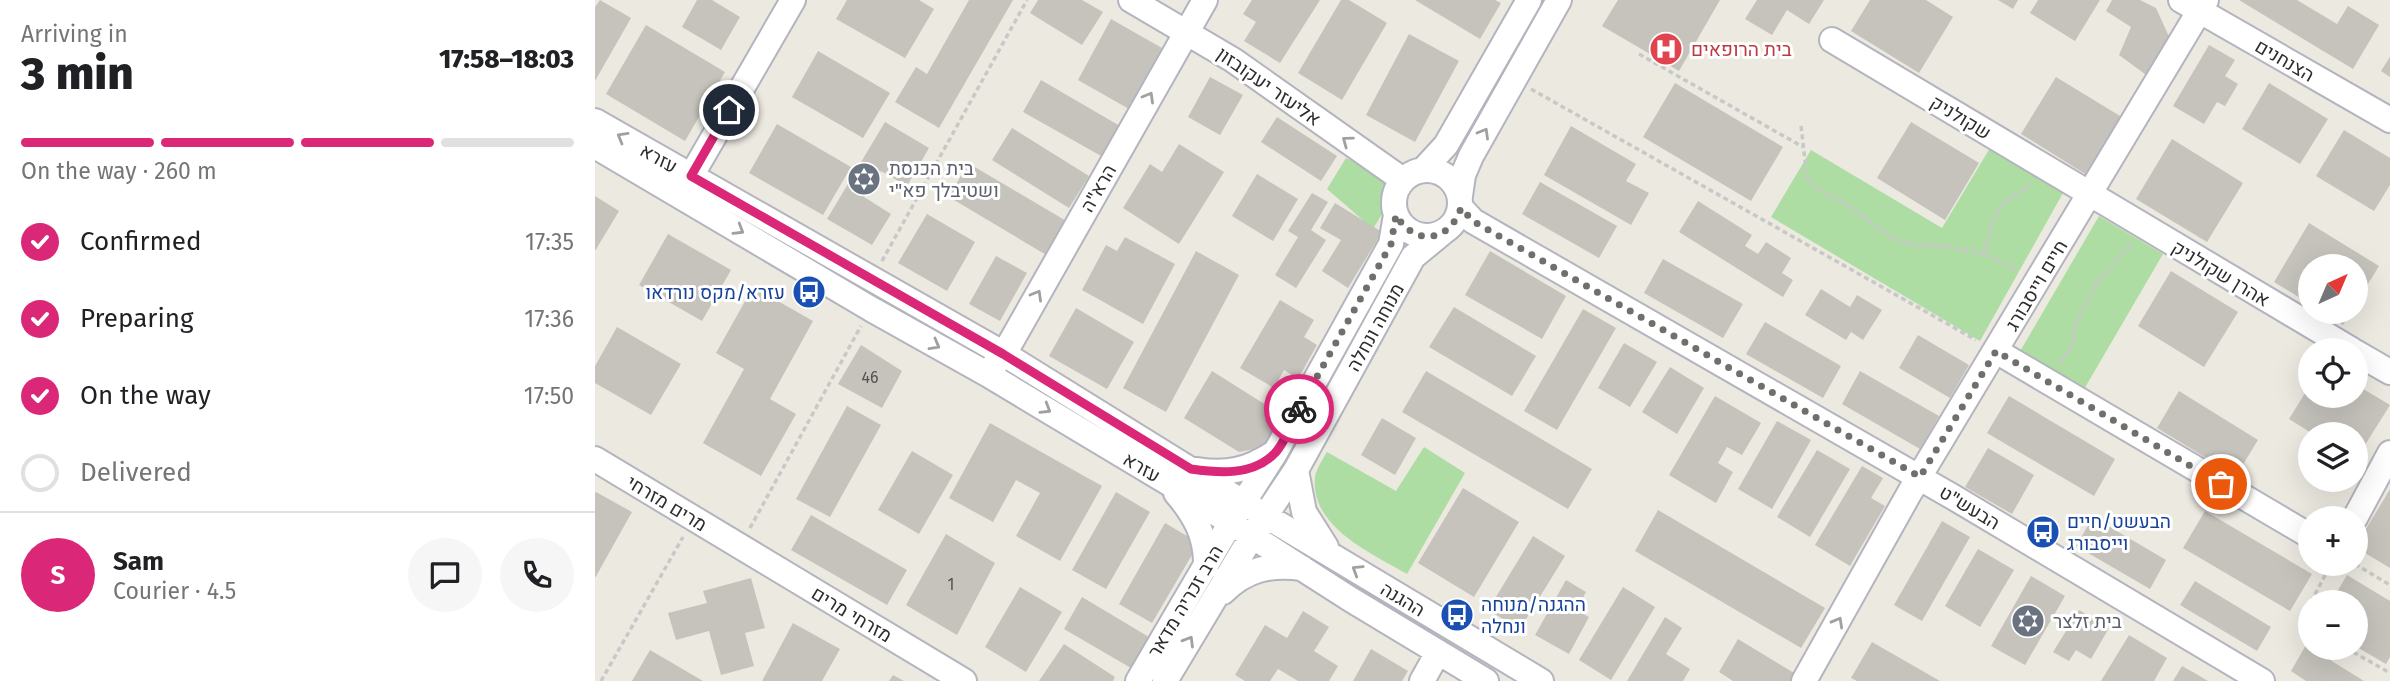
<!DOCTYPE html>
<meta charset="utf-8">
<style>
:root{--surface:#fff;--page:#f6f6f6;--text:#202124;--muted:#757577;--line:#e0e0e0;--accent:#db2777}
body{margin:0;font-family:"Fira Sans",Heebo,sans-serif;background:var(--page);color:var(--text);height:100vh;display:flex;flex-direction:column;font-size:26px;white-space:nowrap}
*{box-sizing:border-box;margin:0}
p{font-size:23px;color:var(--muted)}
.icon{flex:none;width:38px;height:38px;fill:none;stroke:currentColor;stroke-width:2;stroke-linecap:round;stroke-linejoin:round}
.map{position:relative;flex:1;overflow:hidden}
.panel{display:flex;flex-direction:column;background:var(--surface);width:595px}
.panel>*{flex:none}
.needle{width:46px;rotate:44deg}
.tools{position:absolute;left:1703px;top:254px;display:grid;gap:14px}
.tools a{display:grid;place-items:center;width:70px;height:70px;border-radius:50%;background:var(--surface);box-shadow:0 7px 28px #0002;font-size:35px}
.pin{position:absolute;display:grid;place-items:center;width:60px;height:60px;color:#fff;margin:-30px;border:4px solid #fff;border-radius:50%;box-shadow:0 2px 7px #0007}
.courier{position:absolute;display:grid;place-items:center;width:70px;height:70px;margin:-35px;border:5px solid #db2777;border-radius:50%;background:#fff;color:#222;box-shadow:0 2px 9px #0007}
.overview em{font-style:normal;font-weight:800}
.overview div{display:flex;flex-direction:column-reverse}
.overview{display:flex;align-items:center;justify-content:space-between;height:119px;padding:0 21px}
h1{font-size:46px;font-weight:800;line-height:52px}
.bar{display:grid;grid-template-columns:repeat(4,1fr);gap:10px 7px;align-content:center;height:84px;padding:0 21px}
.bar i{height:9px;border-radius:5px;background:var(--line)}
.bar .on{background:var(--accent)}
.bar p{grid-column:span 4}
.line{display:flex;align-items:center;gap:18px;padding:0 21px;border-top:2px solid var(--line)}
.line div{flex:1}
.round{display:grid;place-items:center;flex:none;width:74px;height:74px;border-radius:37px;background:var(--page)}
ol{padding:0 21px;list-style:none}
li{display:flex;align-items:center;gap:21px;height:77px}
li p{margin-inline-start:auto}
li .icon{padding:7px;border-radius:50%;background:var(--accent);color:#fff;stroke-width:4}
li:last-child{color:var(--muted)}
li i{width:38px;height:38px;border:4px solid var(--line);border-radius:50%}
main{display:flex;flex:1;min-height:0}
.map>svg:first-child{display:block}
.green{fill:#addda3}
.building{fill:#c5c3bc}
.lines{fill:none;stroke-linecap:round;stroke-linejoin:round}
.minor-casing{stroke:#b4b4bf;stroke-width:28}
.path{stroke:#c8c8c8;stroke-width:3.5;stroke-dasharray:5 3.5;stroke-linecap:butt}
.minor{stroke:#fff;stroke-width:24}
.oneway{stroke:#a0a0a0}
.done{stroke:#706f6c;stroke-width:7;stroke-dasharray:0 12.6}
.route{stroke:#db2777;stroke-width:9}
.labels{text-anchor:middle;stroke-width:6;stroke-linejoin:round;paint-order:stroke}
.number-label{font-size:16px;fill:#535251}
.health-label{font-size:19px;fill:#be3a42;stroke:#fff;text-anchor:start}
.street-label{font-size:19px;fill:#2d2d2d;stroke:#fff}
.worship-label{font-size:19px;fill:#5b616d;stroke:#fff;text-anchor:start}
.transit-label{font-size:19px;fill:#164399;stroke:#fff;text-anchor:start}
</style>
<main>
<section class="panel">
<div class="overview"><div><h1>3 min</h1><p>Arriving in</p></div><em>17:58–18:03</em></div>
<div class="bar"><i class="on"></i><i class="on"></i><i class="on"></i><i></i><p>On the way · 260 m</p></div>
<ol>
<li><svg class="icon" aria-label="check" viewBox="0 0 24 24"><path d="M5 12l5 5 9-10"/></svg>Confirmed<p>17:35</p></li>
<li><svg class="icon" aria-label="check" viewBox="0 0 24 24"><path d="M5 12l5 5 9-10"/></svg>Preparing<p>17:36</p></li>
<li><svg class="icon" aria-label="check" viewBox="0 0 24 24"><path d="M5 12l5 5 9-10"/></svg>On the way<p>17:50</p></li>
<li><i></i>Delivered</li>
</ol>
<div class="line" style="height:126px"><b class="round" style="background:var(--accent);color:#fff">S</b><div><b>Sam</b><p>Courier · 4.5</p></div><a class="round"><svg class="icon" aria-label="chat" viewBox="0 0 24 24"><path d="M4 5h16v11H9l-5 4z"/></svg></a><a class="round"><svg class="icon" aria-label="phone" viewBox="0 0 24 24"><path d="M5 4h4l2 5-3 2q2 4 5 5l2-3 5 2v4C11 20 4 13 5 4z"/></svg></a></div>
</section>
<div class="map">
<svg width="1795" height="681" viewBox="0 0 1795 681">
<rect width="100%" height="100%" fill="#ece9e1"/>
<path class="green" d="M1395,148L1468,193L1385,341L1176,217L1216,150L1347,228Z
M751,158L804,186L778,229L732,189Z
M1504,216L1568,254L1481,403L1417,365Z
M829,447L870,473L812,574C776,553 715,527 720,477C721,469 728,459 732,452L801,491Z"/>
<path class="building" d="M5,0L36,18L0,81V7Z
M102,0H117L145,17L126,50L87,27Z
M252,0H324L339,9L310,58L241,19Z
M374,0H418L344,128L300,102L321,67L332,74Z
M443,0H487L508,12L487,45L435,13Z
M657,0H725L685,63L649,41L661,22L648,14Z
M746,0H754L792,23L747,100L703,73Z
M820,0H900L906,3L885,39Z
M1023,0H1125L1084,71L1007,26Z
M1162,0H1229L1214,24L1192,10L1177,35L1150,19Z
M1275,0H1331L1358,17L1324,73L1256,31Z
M1403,0H1423L1418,9Z
M1443,0H1505L1480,41L1435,13Z
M1517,0H1545L1561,8L1576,41L1554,77L1524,55L1536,27L1511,11Z
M1644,0H1702L1742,24L1753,6L1784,25L1758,69Z
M516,19L567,48L534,109L483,80Z
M51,25L130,72L90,141L11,94Z
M814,34L864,61L820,142L771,115Z
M1614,45L1640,60L1630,76L1643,84L1630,106L1622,102L1609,124L1578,106Z
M223,51L295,93L268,138L197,97Z
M1795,57V77L1786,71Z
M615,77L648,95L625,135L593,117Z
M1461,77L1530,119L1495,177L1426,134Z
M446,80L525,126L508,157L428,112Z
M1080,83L1188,147L1156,201L1048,137Z
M1674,83L1733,119L1705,164L1647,129Z
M682,117L742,156L726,181L666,142Z
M290,122L334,148L312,186L286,171L269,197L296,214L277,245L232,219Z
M1316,122L1384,163L1350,220L1282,178Z
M182,124L256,167L228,215L154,173Z
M976,126L1041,164L1031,181L1054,193L1036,225L949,175Z
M417,128L494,176L474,208L397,160Z
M1749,130L1795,158V185L1779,211L1721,176Z
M1577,139L1648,183L1612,242L1541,199Z
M584,144L629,172L584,244L528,208L555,164L567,172Z
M373,163L473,222L453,256L354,197Z
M662,174L703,199L678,241L637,216Z
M945,182L1022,226L1004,258L927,214Z
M717,193L733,202L716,230L731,240L701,288L680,275L703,237L693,231Z
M0,196L24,211L0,251Z
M1103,201L1157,235L1150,246L1163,254L1171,242L1196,258L1187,273L1198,280L1188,297L1084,232Z
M740,203L787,232L753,288L727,271L746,240L725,228Z
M332,214L380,242L352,291L303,263Z
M1714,223L1784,266L1760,305V266H1715V304L1679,282Z
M73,234L136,270L107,321L44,285Z
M530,237L580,264L548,324L487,290L511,245L522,251Z
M601,251L644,275L571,412L528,388Z
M895,251L971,296L947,339L870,295Z
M401,256L432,273L405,321L374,304Z
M1068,259L1148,304L1128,338L1049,293Z
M1576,271L1643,312L1609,367L1543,326Z
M158,287L218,321L175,399L201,414L166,476L108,443L149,369L121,353Z
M1226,289L1255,307L1262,295L1287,310L1268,340L1256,332L1251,340L1210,315Z
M685,300L719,320L709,337L722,345L703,379L689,370L679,388L645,368Z
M859,307L941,356L917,396L834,347Z
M481,308L539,342L512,389L454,356Z
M988,309L1021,328L962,430L929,411Z
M1727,312H1756L1748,325Z
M1170,322L1246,366L1228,398L1151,354Z
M22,327L86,364L56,415L0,383V366Z
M1323,335L1374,365L1355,398L1304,368Z
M1029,343L1062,362L1035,407L1003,388Z
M266,345L307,371L287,408L243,384Z
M1075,367L1109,388L1082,434L1047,412Z
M617,371L690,417L670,447L644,452L589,418Z
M831,371L997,469L973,509L807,412Z
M1265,371L1344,416L1325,449L1247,404Z
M1760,384L1795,405L1760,461V434H1718L1694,419L1715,385V396H1760Z
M1584,391L1663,440L1641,476L1562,428Z
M1120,396L1166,423L1147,455L1132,447L1123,463L1138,472L1121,503L1074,475Z
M1414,396L1520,459L1499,496L1392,433Z
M252,406L286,425L235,517L201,499Z
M787,418L821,438L800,475L766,455Z
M1182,421L1216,440L1177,509L1143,489Z
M395,423L507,486L465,561L421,536L445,493L421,480L398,522L354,498Z
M1393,448L1439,475L1417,514L1370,487Z
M1222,450L1255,469L1215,537L1182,517Z
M317,451L358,475L324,534L283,510Z
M1267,466L1288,478L1276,498L1290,506L1255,566L1220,545Z
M868,488L924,522L879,597L823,563Z
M1795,489V568L1760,547Z
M1,492L37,512L0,578V493Z
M521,492L555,512L511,589L477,570Z
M1063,510L1230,608L1206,648L1040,551Z
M1610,511L1717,574L1695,611L1588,548Z
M216,515L312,570L292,605L196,550Z
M1498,517L1571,560L1555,589L1481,546Z
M1347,521L1375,537L1327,621L1299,605Z
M570,523L604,543L557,623L524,604Z
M351,534L400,563L362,635L311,605Z
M938,536L970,556L925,629L893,610Z
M1383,549L1419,570L1385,627L1350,606Z
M1752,575L1795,601V657L1791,664L1760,646V602H1736Z
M1436,576L1470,596L1430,665L1396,646Z
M156,578L170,628L150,633L159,666L126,675L114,631L81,640L73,613L112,603L108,591Z
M971,580L991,592L981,610L994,617L974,654L940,635Z
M1600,581L1676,627L1662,651L1585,605Z
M425,587L467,612L431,672L390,647Z
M1028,587L1060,607L1016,680L984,660Z
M487,597L554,637L536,668L469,629Z
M1484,610L1514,628L1496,659L1481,650L1474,661L1458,652Z
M708,611L734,627L719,651L743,666L734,681H703L683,669L675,681H650L640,675L670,625L692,638Z
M1070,617L1087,628L1071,654L1095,669L1088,681H1032Z
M198,623L245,649L227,681H167Z
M1534,635L1572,658L1559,681H1506Z
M1143,639L1199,673L1195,681H1138L1124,672Z
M1277,642L1345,681H1262L1256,678Z
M469,644L520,677L518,681H444Z
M1711,645L1769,681H1711L1696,671Z
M776,649L813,671L807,681H758Z
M55,650L108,681H37Z
M1587,666L1603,675L1613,681H1578Z
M298,675L309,681H294Z"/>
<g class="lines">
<defs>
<path id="minor" d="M536,0L638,60L808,180
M1586,0L1795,120
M1237,40L1757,350
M0,121L409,354L649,503L946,681
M0,146L276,309L392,374L572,482L755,599L891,681
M799 203a33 33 0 1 1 66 0a33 33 0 1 1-66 0Z
M828,170L851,145L934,0
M88,190L198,0
M865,196L868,175L876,156L964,0
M866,208L878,221L1358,497L1667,681
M1401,351L1715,536
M1760,352L1795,372
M399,365L409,354L610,0
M0,459L369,681
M602,470C632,475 653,470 679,453
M701,470L709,512L731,547
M581,493C600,515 612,537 611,567
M1760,518L1795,453
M628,592C651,569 675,564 707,568
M543,681L636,522L680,453L796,244L801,215
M570,681L657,536L701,470L818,257L846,234
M827,681L842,654
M1209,681L1315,492L1611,0"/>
</defs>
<use href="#minor" class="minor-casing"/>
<path class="path" d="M1044,54L1208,147
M936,89L1381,340
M1206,126L1212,178L1225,191L1254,206L1298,238L1315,244L1357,247L1389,254L1423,270
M1389,254L1398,220L1409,201L1436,185
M287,261L432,0
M1464,363L1478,344L1480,325L1504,280L1536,244
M155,528L266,326
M1760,564L1795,585
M1716,602L1736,564
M1715,605L1706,622L1715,627
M1751,648L1795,673
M6,681L88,537"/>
<use href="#minor" class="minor"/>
</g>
<defs><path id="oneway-chevron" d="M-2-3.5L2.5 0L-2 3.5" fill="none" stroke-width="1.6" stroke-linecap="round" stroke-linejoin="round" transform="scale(1.75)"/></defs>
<g class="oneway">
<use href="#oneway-chevron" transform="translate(554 97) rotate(-60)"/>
<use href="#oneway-chevron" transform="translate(889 133) rotate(-60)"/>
<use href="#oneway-chevron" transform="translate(27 137) rotate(-150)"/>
<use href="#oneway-chevron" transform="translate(752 141) rotate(-144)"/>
<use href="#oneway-chevron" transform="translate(144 230) rotate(31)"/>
<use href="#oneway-chevron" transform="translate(442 295) rotate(-60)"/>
<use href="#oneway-chevron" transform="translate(340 345) rotate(29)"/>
<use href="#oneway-chevron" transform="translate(451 409) rotate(31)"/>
<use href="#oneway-chevron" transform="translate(762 570) rotate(-148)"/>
<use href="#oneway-chevron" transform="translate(1243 622) rotate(-61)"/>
<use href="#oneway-chevron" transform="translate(594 641) rotate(-59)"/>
</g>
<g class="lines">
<path class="done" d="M704,409L796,244L801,215C819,246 854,243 866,208L878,221L1325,477L1401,351L1626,484"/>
<path class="route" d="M134,110L96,176L408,354L596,469C624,473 658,476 680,453C690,442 697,423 704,409"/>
</g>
<defs>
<symbol id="hospital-disc" viewBox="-11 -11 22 22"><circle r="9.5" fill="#e0444e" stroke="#fff"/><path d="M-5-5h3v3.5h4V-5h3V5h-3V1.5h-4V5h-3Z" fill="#fff"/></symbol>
<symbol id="synagogue-disc" viewBox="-11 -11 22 22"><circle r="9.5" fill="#6b7280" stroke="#fff"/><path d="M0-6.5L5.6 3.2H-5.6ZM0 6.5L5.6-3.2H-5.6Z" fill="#fff"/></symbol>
<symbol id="bus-disc" viewBox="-11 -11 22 22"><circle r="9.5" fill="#1a4fb4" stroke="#fff"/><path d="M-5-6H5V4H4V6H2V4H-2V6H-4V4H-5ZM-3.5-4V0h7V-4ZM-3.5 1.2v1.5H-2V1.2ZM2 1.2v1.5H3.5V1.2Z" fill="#fff"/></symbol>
</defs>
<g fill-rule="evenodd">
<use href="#hospital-disc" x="1052" y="30" width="38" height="38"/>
<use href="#synagogue-disc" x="250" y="160" width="38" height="38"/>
<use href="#bus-disc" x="195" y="273" width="38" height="38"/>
<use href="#bus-disc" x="1429" y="513" width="38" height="38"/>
<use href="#bus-disc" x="843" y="596" width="38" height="38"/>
<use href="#synagogue-disc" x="1414" y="602" width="38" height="38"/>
</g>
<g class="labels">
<g class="number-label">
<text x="275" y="383">46</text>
<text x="356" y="590">1</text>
</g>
<g class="health-label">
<text x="1096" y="56">בית הרופאים</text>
</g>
<g class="street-label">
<text transform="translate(1690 60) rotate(30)" y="7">הצנחנים</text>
<text transform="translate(674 86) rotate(35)" y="7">אליעזר יעקובזון</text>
<text transform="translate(1366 117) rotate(31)" y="7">שקולניק</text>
<text transform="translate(64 158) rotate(30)" y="7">עזרא</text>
<text transform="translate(503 188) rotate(-60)" y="7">הרא"ה</text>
<text transform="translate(1626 273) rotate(31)" y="7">אהרן שקולניק</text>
<text transform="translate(1441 285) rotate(-59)" y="7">חיים וייסבורג</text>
<text transform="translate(780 327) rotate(-61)" y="7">מנוחה ונחלה</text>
<text transform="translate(547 467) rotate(31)" y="7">עזרא</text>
<text transform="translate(72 503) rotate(31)" y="7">מרים מזרחי</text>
<text transform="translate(1375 507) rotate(31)" y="7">הבעש"ט</text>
<text transform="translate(808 599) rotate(31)" y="7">ההגנה</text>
<text transform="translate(590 601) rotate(-59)" y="7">הרב זכריה מדאר</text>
<text transform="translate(257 614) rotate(31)" y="7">מזרחי מרים</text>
</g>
<g class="worship-label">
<text x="294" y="175">בית הכנסת<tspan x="294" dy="22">ושטיבלך פא"י</tspan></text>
<text x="1458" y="628">בית זלצר</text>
</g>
<g class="transit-label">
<text x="190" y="299" text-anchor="end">עזרא/מקס נורדאו</text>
<text x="1472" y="528">הבעשט/חיים<tspan x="1472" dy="22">וייסבורג</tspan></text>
<text x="886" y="611">ההגנה/מנוחה<tspan x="886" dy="22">ונחלה</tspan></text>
</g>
</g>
</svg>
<div class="tools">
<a><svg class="needle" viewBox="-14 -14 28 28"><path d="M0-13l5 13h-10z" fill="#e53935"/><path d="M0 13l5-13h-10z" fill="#757577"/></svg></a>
<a><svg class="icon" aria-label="locate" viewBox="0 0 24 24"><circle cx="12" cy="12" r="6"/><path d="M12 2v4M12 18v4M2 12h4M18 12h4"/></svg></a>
<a><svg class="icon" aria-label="layers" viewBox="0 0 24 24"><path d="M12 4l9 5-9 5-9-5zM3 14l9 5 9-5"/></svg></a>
<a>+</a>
<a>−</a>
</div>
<div class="pin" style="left:1626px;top:484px;background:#ea580c"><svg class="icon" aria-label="bag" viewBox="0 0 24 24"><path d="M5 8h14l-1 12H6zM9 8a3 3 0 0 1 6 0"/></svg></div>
<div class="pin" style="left:134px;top:110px;background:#1f2937"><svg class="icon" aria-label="home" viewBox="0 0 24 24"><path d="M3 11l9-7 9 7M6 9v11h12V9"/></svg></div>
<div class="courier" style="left:704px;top:409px"><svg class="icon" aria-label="bike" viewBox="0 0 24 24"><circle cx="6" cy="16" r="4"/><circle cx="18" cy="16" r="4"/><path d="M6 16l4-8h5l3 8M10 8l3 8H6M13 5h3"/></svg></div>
</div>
</main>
